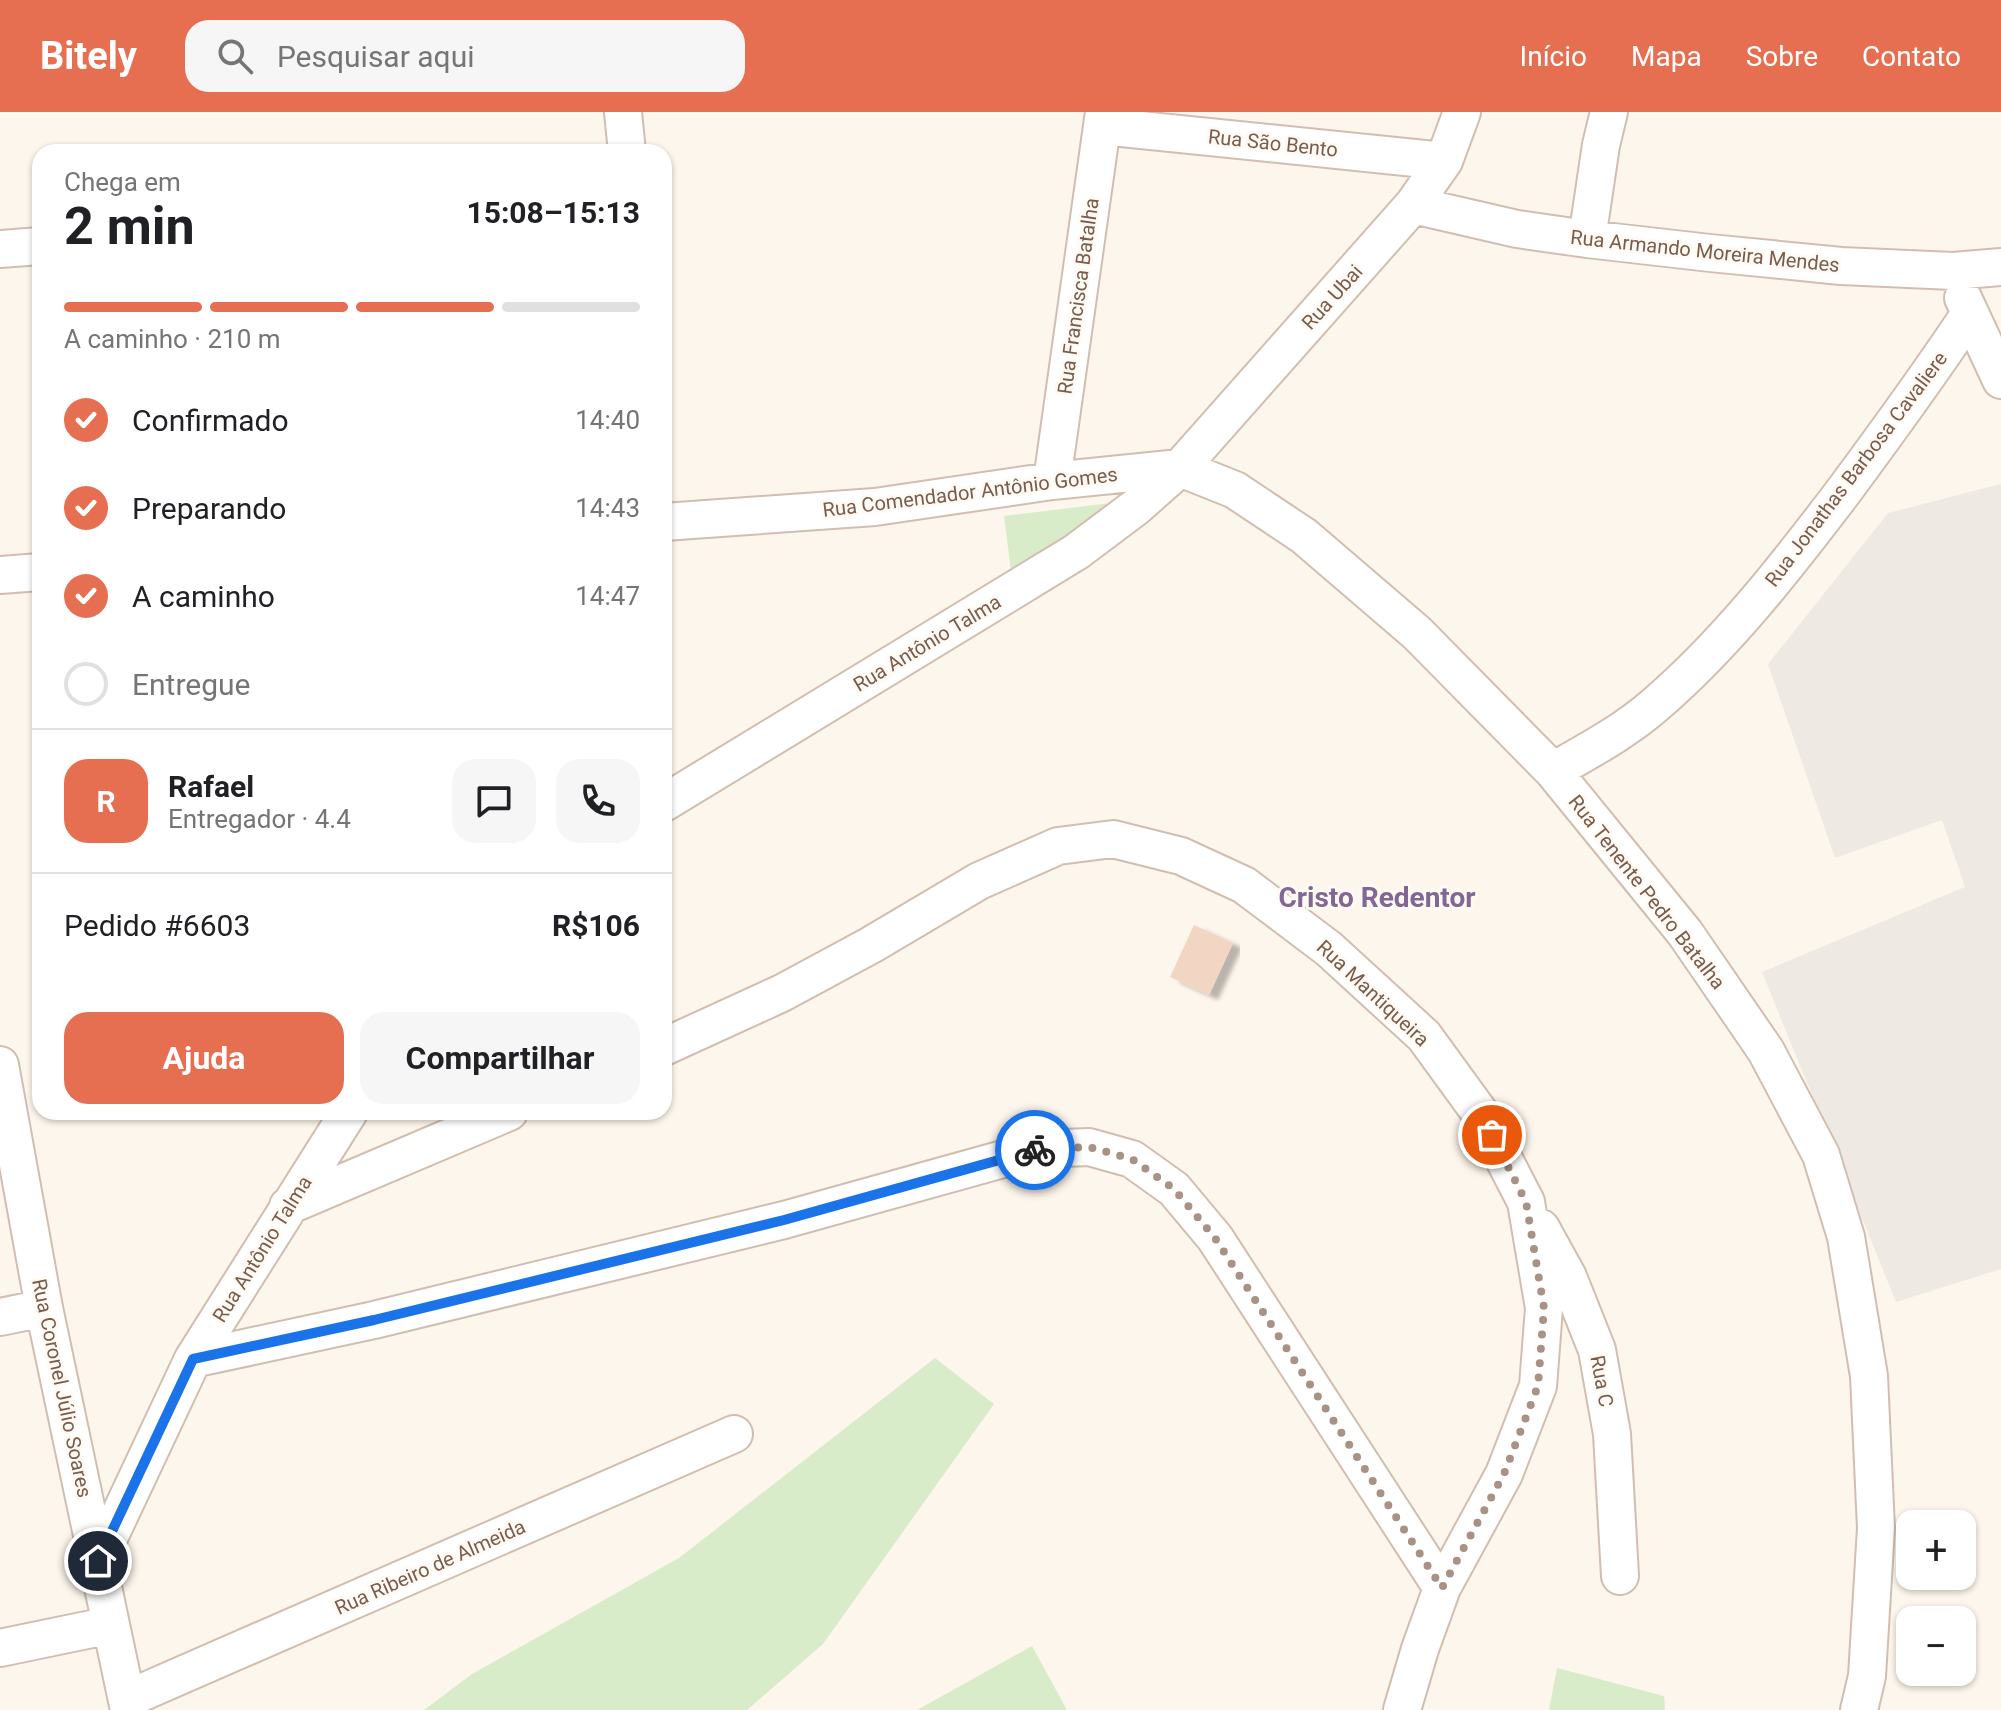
<!DOCTYPE html>
<html lang="pt">
<meta charset="utf-8">
<style>
:root{--surface:#fff;--page:#f6f6f6;--text:#202124;--muted:#757577;--line:#e0e0e0;--accent:#e76f51}
body{margin:0;font-family:Roboto,sans-serif;background:var(--page);color:var(--text);height:100vh;display:flex;flex-direction:column;font-size:30px;white-space:nowrap}
*{box-sizing:border-box;margin:0}
p{font-size:26px;color:var(--muted)}
.icon{flex:none;width:44px;height:44px;fill:none;stroke:currentColor;stroke-width:2;stroke-linecap:round;stroke-linejoin:round}
.map{position:relative;flex:1;overflow:hidden}
.panel{position:absolute;left:32px;top:32px;width:640px;height:976px;display:flex;flex-direction:column;background:var(--surface);border-radius:24px;box-shadow:0 2px 6px #0004}
.panel>*{flex:none}
.tools{position:absolute;left:1896px;top:1398px;display:grid;gap:16px}
.tools a{display:grid;place-items:center;width:80px;height:80px;border-radius:16px;background:var(--surface);box-shadow:0 2px 6px #0004;font-size:40px}
.pin{position:absolute;display:grid;place-items:center;width:68px;height:68px;color:#fff;margin:-34px;border:4px solid #fff;border-radius:50%;box-shadow:0 2px 8px #0007}
.courier{position:absolute;display:grid;place-items:center;width:80px;height:80px;margin:-40px;border:6px solid #1a73e8;border-radius:50%;background:#fff;color:#222;box-shadow:0 2px 10px #0007}
.headline em{font-style:normal;font-weight:700}
.headline div{display:flex;flex-direction:column-reverse}
.headline{display:flex;align-items:center;justify-content:space-between;height:136px;padding:0 32px}
h1{font-size:52px;font-weight:700;line-height:60px}
.bar{display:grid;grid-template-columns:repeat(4,1fr);gap:12px 8px;align-content:center;height:96px;padding:0 32px}
.bar i{height:10px;border-radius:6px;background:var(--line)}
.bar .active{background:var(--accent)}
.bar p{grid-column:span 4}
.line{display:flex;align-items:center;gap:20px;padding:0 32px;border-top:2px solid var(--line)}
.line div{flex:1}
.round{display:grid;place-items:center;flex:none;width:84px;height:84px;border-radius:24px;background:var(--page)}
ol{padding:0 32px;list-style:none}
li{display:flex;align-items:center;gap:24px;height:88px}
li p{margin-inline-start:auto}
li .icon{padding:8px;border-radius:50%;background:var(--accent);color:#fff;stroke-width:4}
li:last-child{color:var(--muted)}
li i{width:44px;height:44px;border:4px solid var(--line);border-radius:50%}
.action{display:flex;gap:16px;margin-top:auto;padding:16px 32px}
.action a{flex:1;height:92px;border-radius:24px;background:var(--accent);color:#fff;font-size:32px;font-weight:700;line-height:92px;text-align:center}
.action a+a{background:var(--page);color:var(--text)}
header{display:flex;align-items:center;gap:48px;box-sizing:border-box;height:112px;padding:0 40px;background:var(--accent);color:#fff}
header strong{font-size:38px}
nav{display:flex;gap:44px;margin-inline-start:auto;font-size:28px}
.search{width:560px;height:72px;background:var(--page);display:flex;align-items:center;gap:20px;box-sizing:border-box;padding:0 28px;border-radius:24px;color:var(--muted);font-size:30px}
.map>svg:first-child{display:block}
.industrial{fill:#efe9e4}
.green{fill:#d8ecc9}
.building{fill:#f3d5c3;filter:url(#shadow)}
.lines{fill:none;stroke-linecap:round;stroke-linejoin:round}
.minor-casing{stroke:#d1beb0;stroke-width:40}
.minor{stroke:#fff;stroke-width:36}
.done{stroke:#a89285;stroke-width:8;stroke-dasharray:0 14.4}
.route{stroke:#1a73e8;stroke-width:10}
.labels{text-anchor:middle;stroke-width:6;stroke-linejoin:round;paint-order:stroke}
.street-label{font-size:20px;fill:#7a5c4d;stroke:#fffaf3}
.district-label{font-size:28px;font-weight:bold;fill:#846695;stroke:#fffaf3}
</style>
<header>
<strong>Bitely</strong>
<div class="search"><svg class="icon" aria-label="search" viewBox="0 0 24 24"><circle cx="10" cy="10" r="6"/><path d="M15 15l6 6"/></svg>Pesquisar aqui</div>
<nav><a>Início</a><a>Mapa</a><a>Sobre</a><a>Contato</a></nav>
</header>
<div class="map">
<svg width="2001" height="1598" viewBox="0 0 2001 1598">
<defs>
<filter id="shadow"><feDropShadow dx="9" dy="5" stdDeviation="2" flood-color="#0004"/></filter>
</defs>
<rect width="100%" height="100%" fill="#fdf6ec"/>
<path class="industrial" d="M2001,372V1157L1896,1190L1762,860L1965,775L1942,708L1835,746L1768,552L1888,401Z"/>
<path class="green" d="M1119,390L1011,459L1004,404Z
M935,1246L994,1292L823,1532L747,1598H424L472,1562L679,1446Z
M1032,1534L1067,1598H917Z
M1557,1556L1664,1584L1665,1598H1549Z"/>
<path class="building" d="M1194,813L1233,831L1209,883L1170,865Z"/>
<g class="lines">
<defs>
<path id="minor" d="M623,0L627,40
M1102,14L1444,49
M1413,93L1517,117L1587,127L1710,141L1841,154L1953,159L2001,155
M1587,127L1601,33L1609,0
M0,137L40,134
M1963,186L2001,268
M1052,369L1104,0
M664,410L875,395L1052,369L1180,356L1235,378L1304,424L1417,521L1553,659L1685,821L1766,939L1821,1043L1846,1125L1869,1264L1876,1416L1867,1564L1859,1598
M0,463L40,460
M1553,659C1588,639 1624,620 1655,593C1726,532 1786,455 1843,380C1886,322 1929,263 1969,203
M664,691L1076,440L1136,395L1180,356L1413,93L1444,49L1462,0
M664,935L782,881L871,833L979,769L1058,734L1113,727L1181,744L1244,773L1329,837L1424,924L1480,1001L1526,1090L1544,1196L1538,1274L1504,1362L1442,1476L1420,1537L1402,1598
M0,953L44,1196L129,1598
M288,1094L509,1000
M1541,1116L1568,1165L1597,1238L1612,1322L1620,1464
M0,1205L44,1196
M193,1247L374,1208L784,1108L1039,1037L1089,1035L1132,1047L1174,1077L1215,1126L1442,1476
M98,1449L193,1247L349,1000
M0,1536L111,1513
M127,1587L734,1322"/>
</defs>
<use href="#minor" class="minor-casing"/>
<use href="#minor" class="minor"/>
</g>
<g class="lines">
<path class="done" d="M1035,1038L1089,1035L1132,1047L1174,1077L1215,1126L1442,1476L1504,1362L1538,1274L1544,1196L1526,1090L1492,1023"/>
<path class="route" d="M98,1449L193,1247L374,1208L784,1108L1035,1038"/>
</g>
<g class="labels">
<g class="street-label">
<text transform="translate(1273 31) rotate(6)" y="7">Rua São Bento</text>
<text transform="translate(1705 139) rotate(6)" y="7">Rua Armando Moreira Mendes</text>
<text transform="translate(1078 184) rotate(-82)" y="7">Rua Francisca Batalha</text>
<text transform="translate(1332 185) rotate(-48)" y="7">Rua Ubai</text>
<text transform="translate(1856 357) rotate(-53)" y="7">Rua Jonathas Barbosa Cavaliere</text>
<text transform="translate(970 380) rotate(-7)" y="7">Rua Comendador Antônio Gomes</text>
<text transform="translate(927 531) rotate(-31)" y="7">Rua Antônio Talma</text>
<text transform="translate(1647 780) rotate(52)" y="7">Rua Tenente Pedro Batalha</text>
<text transform="translate(1373 881) rotate(43)" y="7">Rua Mantiqueira</text>
<text transform="translate(262 1137) rotate(-58)" y="7">Rua Antônio Talma</text>
<text transform="translate(1602 1269) rotate(79)" y="7">Rua C</text>
<text transform="translate(62 1276) rotate(78)" y="7">Rua Coronel Júlio Soares</text>
<text transform="translate(430 1455) rotate(-24)" y="7">Rua Ribeiro de Almeida</text>
</g>
<g class="district-label">
<text x="1377" y="795">Cristo Redentor</text>
</g>
</g>
</svg>
<div class="tools">
<a>+</a>
<a>−</a>
</div>
<div class="pin" style="left:1492px;top:1023px;background:#ea580c"><svg class="icon" aria-label="bag" viewBox="0 0 24 24"><path d="M5 8h14l-1 12H6zM9 8a3 3 0 0 1 6 0"/></svg></div>
<div class="pin" style="left:98px;top:1449px;background:#1f2937"><svg class="icon" aria-label="home" viewBox="0 0 24 24"><path d="M3 11l9-7 9 7M6 9v11h12V9"/></svg></div>
<div class="courier" style="left:1035px;top:1038px"><svg class="icon" aria-label="bike" viewBox="0 0 24 24"><circle cx="6" cy="16" r="4"/><circle cx="18" cy="16" r="4"/><path d="M6 16l4-8h5l3 8M10 8l3 8H6M13 5h3"/></svg></div>
<section class="panel">
<div class="headline"><div><h1>2 min</h1><p>Chega em</p></div><em>15:08–15:13</em></div>
<div class="bar"><i class="active"></i><i class="active"></i><i class="active"></i><i></i><p>A caminho · 210 m</p></div>
<ol>
<li><svg class="icon" aria-label="check" viewBox="0 0 24 24"><path d="M5 12l5 5 9-10"/></svg>Confirmado<p>14:40</p></li>
<li><svg class="icon" aria-label="check" viewBox="0 0 24 24"><path d="M5 12l5 5 9-10"/></svg>Preparando<p>14:43</p></li>
<li><svg class="icon" aria-label="check" viewBox="0 0 24 24"><path d="M5 12l5 5 9-10"/></svg>A caminho<p>14:47</p></li>
<li><i></i>Entregue</li>
</ol>
<div class="line" style="height:144px"><b class="round" style="background:var(--accent);color:#fff">R</b><div><b>Rafael</b><p>Entregador · 4.4</p></div><a class="round"><svg class="icon" aria-label="chat" viewBox="0 0 24 24"><path d="M4 5h16v11H9l-5 4z"/></svg></a><a class="round"><svg class="icon" aria-label="phone" viewBox="0 0 24 24"><path d="M5 4h4l2 5-3 2q2 4 5 5l2-3 5 2v4C11 20 4 13 5 4z"/></svg></a></div>
<div class="line" style="height:104px"><div>Pedido #6603</div><b>R$106</b></div>
<div class="action"><a>Ajuda</a><a>Compartilhar</a></div>
</section>
</div>
